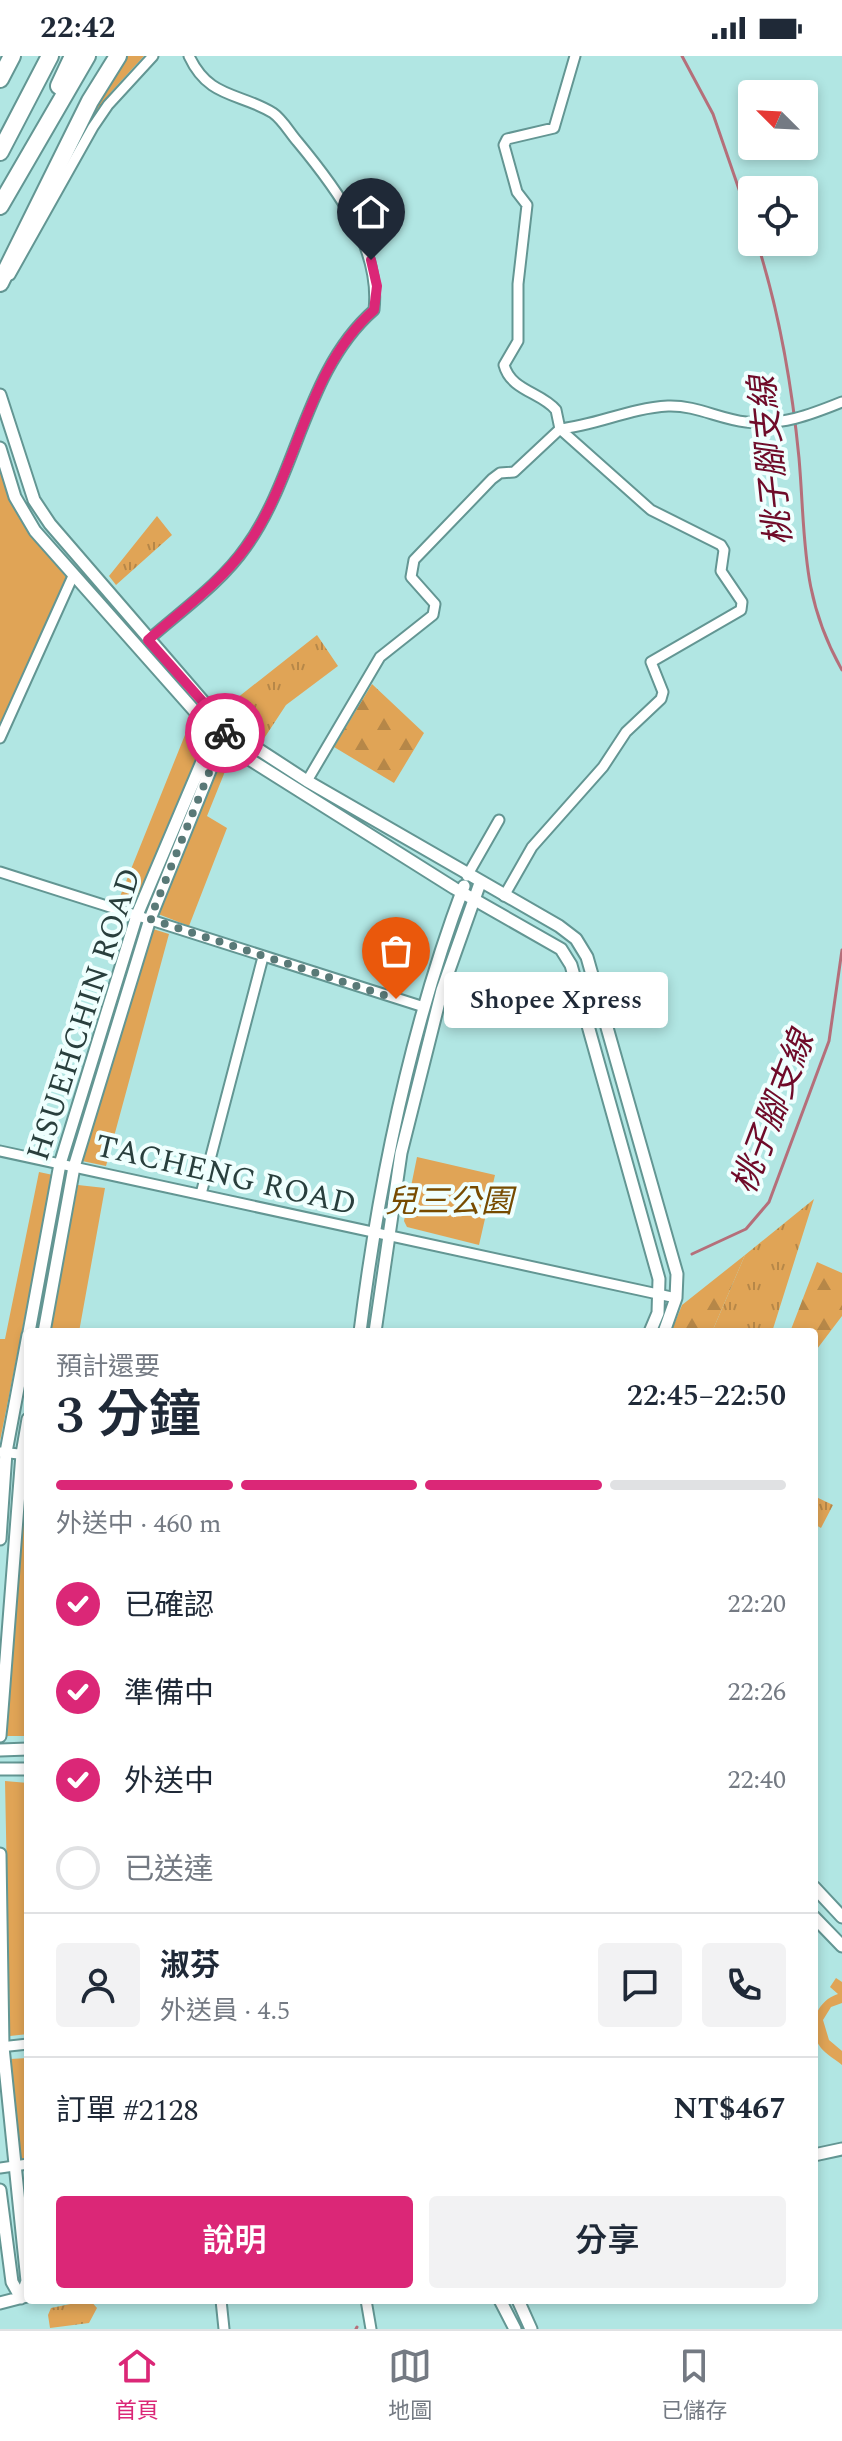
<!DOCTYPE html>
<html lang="zh-TW">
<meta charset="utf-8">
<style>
:root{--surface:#fff;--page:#f2f2f3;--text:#1f2937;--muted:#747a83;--line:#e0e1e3;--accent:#db2777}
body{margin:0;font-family:Spectral,"Noto Sans TC",serif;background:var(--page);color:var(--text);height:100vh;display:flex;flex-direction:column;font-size:30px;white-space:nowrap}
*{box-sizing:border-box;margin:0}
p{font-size:26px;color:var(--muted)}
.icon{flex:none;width:44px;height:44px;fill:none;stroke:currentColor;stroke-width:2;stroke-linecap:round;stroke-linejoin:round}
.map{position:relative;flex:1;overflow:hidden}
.panel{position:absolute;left:24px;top:1272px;width:794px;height:976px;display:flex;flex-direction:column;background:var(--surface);border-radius:8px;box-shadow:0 4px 12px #0003}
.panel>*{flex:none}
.needle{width:52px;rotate:294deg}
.tools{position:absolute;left:738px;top:24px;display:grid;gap:16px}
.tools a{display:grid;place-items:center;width:80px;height:80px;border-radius:8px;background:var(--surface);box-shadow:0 4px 12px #0003;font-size:40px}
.pin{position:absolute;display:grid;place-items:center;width:68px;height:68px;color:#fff;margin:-82px -34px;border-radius:50% 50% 50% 0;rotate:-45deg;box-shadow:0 0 8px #0007}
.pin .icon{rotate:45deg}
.courier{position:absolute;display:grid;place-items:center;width:80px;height:80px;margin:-40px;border:6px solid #db2777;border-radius:50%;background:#fff;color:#222;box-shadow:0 2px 10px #0007}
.bubble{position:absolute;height:56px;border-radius:8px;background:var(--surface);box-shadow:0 4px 12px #0003;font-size:26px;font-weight:600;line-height:56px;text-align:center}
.summary em{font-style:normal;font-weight:600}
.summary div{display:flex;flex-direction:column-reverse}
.summary{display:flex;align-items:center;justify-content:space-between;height:136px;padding:0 32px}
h1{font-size:52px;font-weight:600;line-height:60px}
.bar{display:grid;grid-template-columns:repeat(4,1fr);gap:12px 8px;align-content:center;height:96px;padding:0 32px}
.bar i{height:10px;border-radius:6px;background:var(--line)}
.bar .selected{background:var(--accent)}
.bar p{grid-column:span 4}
.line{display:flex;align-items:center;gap:20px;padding:0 32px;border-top:2px solid var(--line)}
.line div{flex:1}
.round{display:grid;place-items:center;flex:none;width:84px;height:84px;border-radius:8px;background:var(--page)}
ol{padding:0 32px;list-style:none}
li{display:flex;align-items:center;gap:24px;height:88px}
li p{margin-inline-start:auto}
li .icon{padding:8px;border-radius:50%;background:var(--accent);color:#fff;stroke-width:4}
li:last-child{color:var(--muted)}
li i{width:44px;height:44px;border:4px solid var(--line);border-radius:50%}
.button{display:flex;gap:16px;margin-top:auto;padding:16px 32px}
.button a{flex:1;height:92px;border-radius:8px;background:var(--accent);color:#fff;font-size:32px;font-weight:600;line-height:92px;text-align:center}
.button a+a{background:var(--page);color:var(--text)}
.status{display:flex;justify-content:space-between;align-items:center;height:56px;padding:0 40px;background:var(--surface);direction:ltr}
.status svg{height:22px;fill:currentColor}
.tab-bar{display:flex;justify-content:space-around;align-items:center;height:112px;border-top:2px solid var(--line);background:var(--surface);font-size:22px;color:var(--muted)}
.tab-bar a{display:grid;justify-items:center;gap:4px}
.tab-bar .selected{color:var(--accent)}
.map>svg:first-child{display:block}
.grass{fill:url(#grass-tufts)}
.forest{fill:url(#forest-firs)}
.green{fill:#e0a456}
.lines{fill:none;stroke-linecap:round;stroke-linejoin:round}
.stream{stroke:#b56f7a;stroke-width:3}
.minor-casing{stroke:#639693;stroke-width:13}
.tertiary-casing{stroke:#639693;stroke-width:15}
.motorway-casing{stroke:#639693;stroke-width:20}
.minor{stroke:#fff;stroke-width:9}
.tertiary{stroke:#fff;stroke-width:11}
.motorway{stroke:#fff;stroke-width:16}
.done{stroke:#597977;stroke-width:8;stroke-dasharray:0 14.4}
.route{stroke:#db2777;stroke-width:10}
.labels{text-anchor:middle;stroke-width:8;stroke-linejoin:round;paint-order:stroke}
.street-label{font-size:32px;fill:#293f3d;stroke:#effffe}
.park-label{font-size:32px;font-style:italic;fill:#774b00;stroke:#effffe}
.water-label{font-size:34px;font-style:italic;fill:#6f0b29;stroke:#effffe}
</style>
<div class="status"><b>22:42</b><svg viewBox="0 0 49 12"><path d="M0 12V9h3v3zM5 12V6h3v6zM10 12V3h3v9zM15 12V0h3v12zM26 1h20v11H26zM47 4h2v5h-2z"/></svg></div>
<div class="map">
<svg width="842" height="2273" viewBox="0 0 842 2273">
<defs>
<pattern id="grass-tufts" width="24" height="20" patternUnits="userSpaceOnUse" patternTransform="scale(2)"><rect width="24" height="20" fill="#e0a456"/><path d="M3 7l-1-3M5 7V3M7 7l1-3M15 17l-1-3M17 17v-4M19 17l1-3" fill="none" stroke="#b68748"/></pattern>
<pattern id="forest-firs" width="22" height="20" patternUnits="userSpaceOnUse" patternTransform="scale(2)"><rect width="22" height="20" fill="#e0a456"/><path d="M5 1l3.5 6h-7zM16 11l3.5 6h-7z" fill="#b68748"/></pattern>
</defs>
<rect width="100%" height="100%" fill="#b1e6e3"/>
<path class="grass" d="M127,0H144L112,35L79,80Z
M157,460L172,479L116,529L109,520Z
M317,579L338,610L286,649L263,684L227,650Z
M814,1143L772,1276H712L745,1199Z
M814,1440L833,1449L821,1472L814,1468Z
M90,2244L97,2252L89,2267L50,2272L48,2259L51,2252Z"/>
<path class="forest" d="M372,628L424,677L394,727L334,691Z
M745,1199L712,1276H671L682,1249Z
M817,1206L842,1217V1260L814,1297V1276H790Z"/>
<path class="green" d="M0,412L19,462L66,521L0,679Z
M189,669L203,685L138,843L133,848L119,843Z
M220,705L228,708L207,760L227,772L189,870L158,858Z
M153,873L169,878L106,1110L82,1105Z
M417,1101L495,1119L479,1189L407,1171L404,1165Z
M39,1116L53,1119L0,1385V1283H5Z
M78,1129L105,1132L79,1276H49Z
M24,1411L28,1412V1680H6Z
M5,1725L28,1727V1978L10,1980Z
M836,1922L842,1926V1947L831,1951L823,1964L829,1984L842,1995V2009C836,2004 826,1998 821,1992C806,1972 816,1945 838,1938L830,1931Z
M28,2002V2105L18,2107L10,2003Z"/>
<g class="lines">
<path class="stream" d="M682,0L713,58L752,171
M757,186C779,255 792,330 799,402C806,483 800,540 842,614
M692,1198L746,1173L769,1146L829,985L842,894
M356,2273L357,2271"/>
<defs>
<path id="minor" d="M10,219L93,71L108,49L153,0
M560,373L556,354C541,336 511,335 504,309L518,285V228L527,149L517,136L504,89L507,83L554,72L575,0
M560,373C597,369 630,352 668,350C696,349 719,363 746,366C781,370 810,359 842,346
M148,584C182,554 221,527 246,491C298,419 305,314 374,254C381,191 336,132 297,85C290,77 282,63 273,57C239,36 209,43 189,0
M0,682L73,520
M307,725L380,601L433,559L435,548L411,521L414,504L492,423L500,417L514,416L560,373
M0,816L424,951
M467,820L499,764
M504,840L532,791L603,711L626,676L661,643L663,636L651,606L741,554L742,546L721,515L724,494L721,489L651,454L560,373
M0,1095L676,1242
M201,1138L263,901
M0,1396L28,1399
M0,1991L28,1988
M0,2112L28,2108
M221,2244L224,2273
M366,2244L371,2273"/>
<path id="tertiary" d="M0,339L34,444L50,468L227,673L307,725L559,870L576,883L587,901L677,1218L676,1242L664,1276
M0,392L15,441L35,475L222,686L454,832L561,893L571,909L659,1223L658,1257L650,1276
M29,1276L60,1108L137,859L215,675
M44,1276L74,1111L150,863L224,680
M360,1276C379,1124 410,973 464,830
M375,1276L401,1097L442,934L480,827
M0,1483L6,1396L28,1279
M0,1680L22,1398L28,1363
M0,1694L28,1693
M0,1713H28
M0,1798L3,1991L27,2225L21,2242
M814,1831L842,1861
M814,1861L842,1890
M814,2099L842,2093
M0,2134L12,2226L21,2242
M500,2244L515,2273
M518,2244L531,2273
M0,2247L27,2240"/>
<path id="motorway" d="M0,23L12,0
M59,30L73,0
M0,96L50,0
M0,150L87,0
M0,227L90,45L118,0"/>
</defs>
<use href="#minor" class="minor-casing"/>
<use href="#tertiary" class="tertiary-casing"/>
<use href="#motorway" class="motorway-casing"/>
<use href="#minor" class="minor"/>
<use href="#tertiary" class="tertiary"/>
<use href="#motorway" class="motorway"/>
</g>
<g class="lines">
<path class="done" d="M225,677L150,863L396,943"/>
<path class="route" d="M225,677L227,673L148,584C182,554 220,527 246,491C298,419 305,314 374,254L377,230L371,204"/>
</g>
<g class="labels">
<g class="street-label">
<text transform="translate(83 958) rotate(-72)" y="11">HSUEHCHIN ROAD</text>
<text transform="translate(226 1118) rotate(13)" y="11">TACHENG ROAD</text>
</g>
<g class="park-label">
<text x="449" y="1156">兒三公園</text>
</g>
<g class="water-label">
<text transform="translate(770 405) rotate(-96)" y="12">桃子腳支線</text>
<text transform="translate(772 1056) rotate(-69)" y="12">桃子腳支線</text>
</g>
</g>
</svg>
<div class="tools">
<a><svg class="needle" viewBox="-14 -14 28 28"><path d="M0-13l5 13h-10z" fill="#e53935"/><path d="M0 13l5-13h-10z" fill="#747a83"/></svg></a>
<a><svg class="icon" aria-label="locate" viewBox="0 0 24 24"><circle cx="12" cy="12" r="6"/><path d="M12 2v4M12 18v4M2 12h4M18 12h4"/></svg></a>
</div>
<div class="pin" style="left:396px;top:943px;background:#ea580c"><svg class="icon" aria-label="bag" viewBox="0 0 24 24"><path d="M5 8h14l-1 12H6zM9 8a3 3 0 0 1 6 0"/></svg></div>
<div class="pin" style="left:371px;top:204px;background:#1f2937"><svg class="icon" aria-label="home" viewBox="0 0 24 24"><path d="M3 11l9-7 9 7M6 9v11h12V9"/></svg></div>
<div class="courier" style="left:225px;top:677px"><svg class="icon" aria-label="bike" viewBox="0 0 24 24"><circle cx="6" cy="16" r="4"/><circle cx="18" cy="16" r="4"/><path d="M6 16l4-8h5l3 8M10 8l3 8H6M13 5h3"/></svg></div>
<div class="bubble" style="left:444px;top:916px;width:224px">Shopee Xpress</div>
<section class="panel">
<div class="summary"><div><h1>3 分鐘</h1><p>預計還要</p></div><em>22:45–22:50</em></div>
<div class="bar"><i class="selected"></i><i class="selected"></i><i class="selected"></i><i></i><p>外送中 · 460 m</p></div>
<ol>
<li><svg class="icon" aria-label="check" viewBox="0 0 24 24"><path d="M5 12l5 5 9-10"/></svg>已確認<p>22:20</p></li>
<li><svg class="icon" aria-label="check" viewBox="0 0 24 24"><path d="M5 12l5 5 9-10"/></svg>準備中<p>22:26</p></li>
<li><svg class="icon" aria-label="check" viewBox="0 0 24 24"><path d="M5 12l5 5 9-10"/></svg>外送中<p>22:40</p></li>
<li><i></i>已送達</li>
</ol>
<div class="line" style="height:144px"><a class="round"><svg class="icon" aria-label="person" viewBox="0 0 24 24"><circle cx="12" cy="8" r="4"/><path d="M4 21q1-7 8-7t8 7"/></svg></a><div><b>淑芬</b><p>外送員 · 4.5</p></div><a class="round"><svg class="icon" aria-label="chat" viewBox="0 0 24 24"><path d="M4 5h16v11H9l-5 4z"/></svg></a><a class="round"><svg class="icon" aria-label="phone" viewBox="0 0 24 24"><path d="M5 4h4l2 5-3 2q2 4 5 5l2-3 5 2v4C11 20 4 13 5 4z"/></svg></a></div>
<div class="line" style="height:104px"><div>訂單 #2128</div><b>NT$467</b></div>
<div class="button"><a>說明</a><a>分享</a></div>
</section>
</div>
<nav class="tab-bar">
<a class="selected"><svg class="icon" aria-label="home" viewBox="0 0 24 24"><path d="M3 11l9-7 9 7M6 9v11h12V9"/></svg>首頁</a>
<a><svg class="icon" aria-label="map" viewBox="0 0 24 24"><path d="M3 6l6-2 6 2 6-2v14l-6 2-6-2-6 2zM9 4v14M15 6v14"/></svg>地圖</a>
<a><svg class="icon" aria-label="saved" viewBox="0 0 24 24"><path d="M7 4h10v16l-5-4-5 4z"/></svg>已儲存</a>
</nav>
